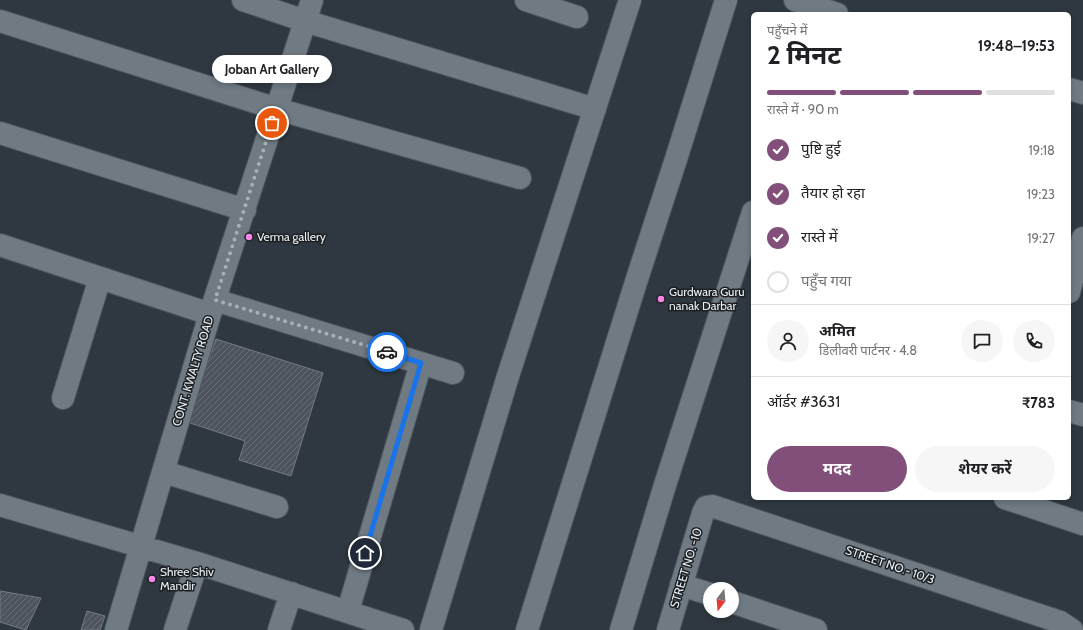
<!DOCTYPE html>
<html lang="hi">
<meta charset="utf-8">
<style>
:root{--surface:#fff;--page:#f6f6f6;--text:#202124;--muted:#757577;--line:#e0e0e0;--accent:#824f7b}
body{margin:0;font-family:Cabin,"Noto Sans Devanagari",sans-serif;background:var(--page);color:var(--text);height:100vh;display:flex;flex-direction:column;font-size:15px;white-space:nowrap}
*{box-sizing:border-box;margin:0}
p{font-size:13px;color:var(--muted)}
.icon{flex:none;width:22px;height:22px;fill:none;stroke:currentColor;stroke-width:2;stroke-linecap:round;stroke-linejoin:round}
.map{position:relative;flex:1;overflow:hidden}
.drawer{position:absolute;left:751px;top:12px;width:320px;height:488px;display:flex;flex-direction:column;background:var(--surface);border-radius:6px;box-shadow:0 2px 6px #0003}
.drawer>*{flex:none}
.needle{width:26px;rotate:196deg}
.controls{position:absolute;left:703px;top:582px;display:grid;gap:8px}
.controls a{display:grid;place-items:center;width:36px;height:36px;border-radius:50%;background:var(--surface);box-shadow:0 2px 6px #0003;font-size:20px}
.pin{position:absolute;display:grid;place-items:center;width:34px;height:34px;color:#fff;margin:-17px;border:2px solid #fff;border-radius:50%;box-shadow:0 1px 4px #0007}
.courier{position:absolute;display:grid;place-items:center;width:40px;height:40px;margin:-20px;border:3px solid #1a73e8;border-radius:50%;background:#fff;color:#222;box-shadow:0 1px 5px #0007}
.bubble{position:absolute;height:28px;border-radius:14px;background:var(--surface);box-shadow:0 2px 6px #0003;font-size:13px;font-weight:700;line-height:28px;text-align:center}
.overview em{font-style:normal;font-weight:700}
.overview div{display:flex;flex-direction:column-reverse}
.overview{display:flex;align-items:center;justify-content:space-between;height:68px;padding:0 16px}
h1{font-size:26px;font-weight:700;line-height:30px}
.bar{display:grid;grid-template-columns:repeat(4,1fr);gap:6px 4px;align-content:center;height:48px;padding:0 16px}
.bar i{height:5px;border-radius:3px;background:var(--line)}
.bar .selected{background:var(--accent)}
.bar p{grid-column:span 4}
.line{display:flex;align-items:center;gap:10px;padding:0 16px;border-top:1px solid var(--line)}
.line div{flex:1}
.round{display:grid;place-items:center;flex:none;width:42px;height:42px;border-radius:21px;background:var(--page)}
ol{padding:0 16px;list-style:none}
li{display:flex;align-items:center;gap:12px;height:44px}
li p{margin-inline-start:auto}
li .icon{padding:4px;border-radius:50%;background:var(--accent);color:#fff;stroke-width:4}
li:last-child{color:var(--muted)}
li i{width:22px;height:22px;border:2px solid var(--line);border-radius:50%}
.cta{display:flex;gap:8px;margin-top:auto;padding:8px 16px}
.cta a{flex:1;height:46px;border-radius:24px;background:var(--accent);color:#fff;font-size:16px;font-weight:700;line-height:46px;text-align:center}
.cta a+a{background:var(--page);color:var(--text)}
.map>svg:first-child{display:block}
.building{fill:url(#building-hatch);stroke:#747a85}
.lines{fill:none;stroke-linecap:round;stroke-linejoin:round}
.minor-casing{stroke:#4e555c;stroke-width:24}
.minor{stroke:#6f7a83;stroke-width:22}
.done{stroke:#a8afb5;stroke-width:4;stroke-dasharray:0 7.2}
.route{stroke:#1a73e8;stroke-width:5}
.poi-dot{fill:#fa87e6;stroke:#1b1f22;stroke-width:1.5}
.labels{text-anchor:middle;stroke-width:3;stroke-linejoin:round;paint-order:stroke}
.poi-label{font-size:12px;fill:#e9eff4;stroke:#1b1f22;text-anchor:start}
.street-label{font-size:12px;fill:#e9eff4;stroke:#1b1f22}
</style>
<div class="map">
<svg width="1083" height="630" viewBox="0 0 1083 630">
<defs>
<pattern id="building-hatch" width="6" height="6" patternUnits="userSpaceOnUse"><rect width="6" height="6" fill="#4e545e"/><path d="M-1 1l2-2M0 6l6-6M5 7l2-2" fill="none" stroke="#686d76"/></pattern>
</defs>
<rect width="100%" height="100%" fill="#2f3840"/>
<path class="building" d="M216,339L323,373L291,476L239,460L245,441L187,422Z
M0,591L41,598L26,630L0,622Z
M87,611L105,616L100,630H81Z"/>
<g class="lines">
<defs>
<path id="minor" d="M243,0L305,21L595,109
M526,0L577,17
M795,0L837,14
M0,21L277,109L520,178
M1069,89L1083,93
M0,133L245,210
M0,245L210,314
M1069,292L1083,238
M215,300L453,373
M63,398L100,278
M1069,411L1083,415
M164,472L277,507
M1005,498L1083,524
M0,505L197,563L403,630
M681,585L710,594
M732,602L816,630
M348,611L421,363
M116,630L210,314L312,0
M175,630L197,563
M279,630L291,593
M431,630L508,376L630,0
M527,630L636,282L677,156L726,0
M621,630L665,485L753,212
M668,630L703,513L706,507L712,506L1060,622L1072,630"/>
</defs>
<use href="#minor" class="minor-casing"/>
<use href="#minor" class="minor"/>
</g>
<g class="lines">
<path class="done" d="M272,123L215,300L387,352"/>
<path class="route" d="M365,553L421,363L387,352"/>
</g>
<g class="poi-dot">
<circle cx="249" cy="237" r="4"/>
<circle cx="661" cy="299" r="4"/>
<circle cx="152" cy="579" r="4"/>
</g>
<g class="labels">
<g class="poi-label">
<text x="257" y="241">Verma gallery</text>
<text x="669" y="296">Gurdwara Guru<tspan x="669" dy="14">nanak Darbar</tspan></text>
<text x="160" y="576">Shree Shiv<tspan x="160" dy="14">Mandir</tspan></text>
</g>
<g class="street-label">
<text transform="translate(193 371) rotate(-73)" y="4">CONT. KWALTY ROAD</text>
<text transform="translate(890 565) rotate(19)" y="4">STREET NO.- 10/3</text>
<text transform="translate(686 568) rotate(-73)" y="4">STREET NO. -10</text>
</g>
</g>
</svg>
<div class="controls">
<a><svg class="needle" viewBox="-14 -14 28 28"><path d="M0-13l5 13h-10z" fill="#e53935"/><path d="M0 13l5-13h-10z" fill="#757577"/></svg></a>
</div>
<div class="pin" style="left:272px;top:123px;background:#ea580c"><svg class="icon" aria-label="bag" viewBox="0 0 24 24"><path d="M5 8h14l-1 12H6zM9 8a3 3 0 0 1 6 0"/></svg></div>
<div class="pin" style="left:365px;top:553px;background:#1f2937"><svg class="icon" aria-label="home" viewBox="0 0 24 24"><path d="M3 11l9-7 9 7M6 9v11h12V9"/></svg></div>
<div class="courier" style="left:387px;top:352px"><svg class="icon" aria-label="car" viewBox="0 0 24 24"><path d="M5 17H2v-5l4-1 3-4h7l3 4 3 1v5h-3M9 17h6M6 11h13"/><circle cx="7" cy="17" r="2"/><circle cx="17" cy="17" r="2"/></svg></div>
<div class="bubble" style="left:212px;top:55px;width:120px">Joban Art Gallery</div>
<section class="drawer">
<div class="overview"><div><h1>2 मिनट</h1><p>पहुँचने में</p></div><em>19:48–19:53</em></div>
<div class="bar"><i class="selected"></i><i class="selected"></i><i class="selected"></i><i></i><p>रास्ते में · 90 m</p></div>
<ol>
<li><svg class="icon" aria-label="check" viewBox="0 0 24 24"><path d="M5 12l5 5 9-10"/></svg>पुष्टि हुई<p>19:18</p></li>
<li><svg class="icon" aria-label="check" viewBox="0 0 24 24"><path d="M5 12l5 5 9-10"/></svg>तैयार हो रहा<p>19:23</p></li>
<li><svg class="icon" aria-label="check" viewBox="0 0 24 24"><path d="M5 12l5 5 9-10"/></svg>रास्ते में<p>19:27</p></li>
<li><i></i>पहुँच गया</li>
</ol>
<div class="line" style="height:72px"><a class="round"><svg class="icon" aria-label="person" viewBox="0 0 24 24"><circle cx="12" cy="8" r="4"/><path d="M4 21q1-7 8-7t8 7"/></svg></a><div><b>अमित</b><p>डिलीवरी पार्टनर · 4.8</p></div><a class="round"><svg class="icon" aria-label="chat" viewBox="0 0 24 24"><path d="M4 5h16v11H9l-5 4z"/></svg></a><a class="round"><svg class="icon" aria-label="phone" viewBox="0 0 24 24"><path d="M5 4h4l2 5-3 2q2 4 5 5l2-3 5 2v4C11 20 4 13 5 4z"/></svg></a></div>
<div class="line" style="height:52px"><div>ऑर्डर #3631</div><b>₹783</b></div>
<div class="cta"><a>मदद</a><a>शेयर करें</a></div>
</section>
</div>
